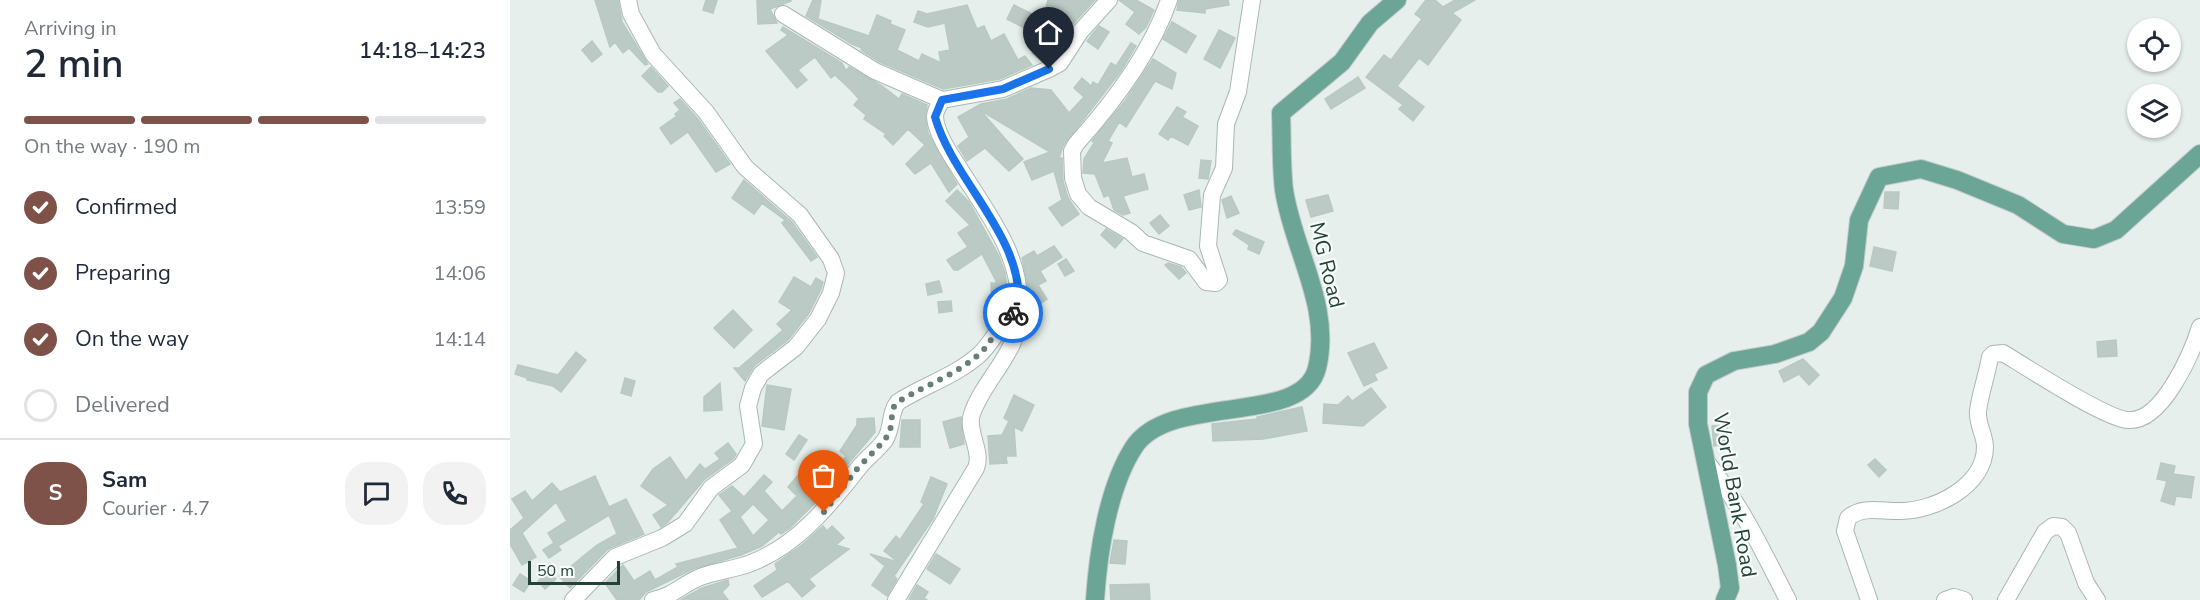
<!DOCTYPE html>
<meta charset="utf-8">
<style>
:root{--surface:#fff;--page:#f2f2f3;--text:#1f2937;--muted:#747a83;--line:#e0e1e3;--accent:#7f5249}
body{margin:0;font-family:"Nunito Sans",sans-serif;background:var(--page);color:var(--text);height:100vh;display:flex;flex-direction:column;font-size:22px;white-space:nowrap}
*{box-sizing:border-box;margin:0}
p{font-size:20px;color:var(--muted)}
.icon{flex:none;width:33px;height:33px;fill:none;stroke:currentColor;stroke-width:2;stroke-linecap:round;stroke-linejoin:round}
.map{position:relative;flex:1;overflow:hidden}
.side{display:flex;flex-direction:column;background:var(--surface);width:510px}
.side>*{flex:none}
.fabs{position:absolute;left:1617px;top:18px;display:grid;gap:12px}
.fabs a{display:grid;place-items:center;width:54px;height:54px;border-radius:50%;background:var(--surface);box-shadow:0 2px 4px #0004;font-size:30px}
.scale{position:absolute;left:18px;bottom:15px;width:92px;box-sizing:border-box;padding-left:6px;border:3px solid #24423a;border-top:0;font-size:16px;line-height:21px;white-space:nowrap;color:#24423a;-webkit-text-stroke:4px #f7fbf9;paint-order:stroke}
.pin{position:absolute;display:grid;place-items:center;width:51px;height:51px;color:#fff;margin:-62px -26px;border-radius:50% 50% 50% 0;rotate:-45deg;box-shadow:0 0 6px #0007}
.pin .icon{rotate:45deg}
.courier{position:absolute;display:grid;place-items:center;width:60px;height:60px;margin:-30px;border:4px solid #1a73e8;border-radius:50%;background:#fff;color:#222;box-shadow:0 2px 8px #0007}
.headline em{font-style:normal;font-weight:600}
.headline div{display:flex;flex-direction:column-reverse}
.headline{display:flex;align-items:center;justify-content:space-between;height:102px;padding:0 24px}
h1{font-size:39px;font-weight:600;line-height:45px}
.bar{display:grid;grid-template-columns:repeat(4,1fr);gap:9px 6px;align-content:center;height:72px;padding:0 24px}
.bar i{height:8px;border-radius:4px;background:var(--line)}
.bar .selected{background:var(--accent)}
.bar p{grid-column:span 4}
.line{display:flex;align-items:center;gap:15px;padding:0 24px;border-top:2px solid var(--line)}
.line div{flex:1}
.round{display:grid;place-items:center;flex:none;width:63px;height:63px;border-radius:24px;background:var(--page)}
ol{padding:0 24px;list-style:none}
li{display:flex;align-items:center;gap:18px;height:66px}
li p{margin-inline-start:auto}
li .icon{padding:6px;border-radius:50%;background:var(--accent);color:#fff;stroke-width:4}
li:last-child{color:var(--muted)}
li i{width:33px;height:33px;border:3px solid var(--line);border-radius:50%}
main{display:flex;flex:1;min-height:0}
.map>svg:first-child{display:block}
.building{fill:#bbcac4;stroke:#b8c9c2;stroke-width:1.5;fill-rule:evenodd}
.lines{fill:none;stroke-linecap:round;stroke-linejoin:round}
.minor-casing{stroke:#a8b8b2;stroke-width:18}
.major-casing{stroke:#c2cac8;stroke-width:20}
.minor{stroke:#fff;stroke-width:16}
.major{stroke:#6aa596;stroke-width:18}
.done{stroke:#687f78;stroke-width:6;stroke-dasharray:0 10.8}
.route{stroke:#1a73e8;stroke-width:8}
.labels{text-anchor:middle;stroke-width:4.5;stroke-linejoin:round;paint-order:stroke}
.street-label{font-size:21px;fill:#24423a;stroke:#f7fbf9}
</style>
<main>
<section class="side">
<div class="headline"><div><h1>2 min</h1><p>Arriving in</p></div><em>14:18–14:23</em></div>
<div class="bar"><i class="selected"></i><i class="selected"></i><i class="selected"></i><i></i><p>On the way · 190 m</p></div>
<ol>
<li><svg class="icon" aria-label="check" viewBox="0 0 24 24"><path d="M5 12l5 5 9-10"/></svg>Confirmed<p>13:59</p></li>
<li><svg class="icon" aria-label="check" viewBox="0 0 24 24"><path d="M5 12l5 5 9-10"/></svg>Preparing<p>14:06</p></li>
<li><svg class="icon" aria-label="check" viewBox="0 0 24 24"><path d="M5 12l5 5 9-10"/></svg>On the way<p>14:14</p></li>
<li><i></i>Delivered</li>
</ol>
<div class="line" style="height:108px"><b class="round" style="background:var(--accent);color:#fff">S</b><div><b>Sam</b><p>Courier · 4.7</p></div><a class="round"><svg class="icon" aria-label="chat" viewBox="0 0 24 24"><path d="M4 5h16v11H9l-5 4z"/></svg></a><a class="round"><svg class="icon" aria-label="phone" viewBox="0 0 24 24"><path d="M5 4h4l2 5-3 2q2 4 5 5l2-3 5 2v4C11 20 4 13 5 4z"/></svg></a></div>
</section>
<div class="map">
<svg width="1690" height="600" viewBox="0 0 1690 600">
<rect width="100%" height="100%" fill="#e6efeb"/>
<path class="building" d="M85,0H108L112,22L138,64L135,65L119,48L113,53L105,42L100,47Z
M196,0H207L203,13L193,10Z
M247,0H281V1L260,9L267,23L248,24Z
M303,0H311L308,19L359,36L367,15L381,21L380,24L395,30L387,50L409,61L412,54L431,63L429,52L440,50L435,23L418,27L404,22L408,11L417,14L457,5L467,29L474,26L481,41L494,34L508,60L515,56L522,65L490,79L433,89L370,62L351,50L352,48L342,44L296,16Z
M538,0H585L562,25L543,55L532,61L522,53L533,47L526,41L530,36L497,19L504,5L532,19Z
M609,0H626L644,10L636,27L629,34L616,24L625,12Z
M669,0H718L719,5L695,9V13L667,10Z
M916,0H925L933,7L945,0H965L942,13L951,20L918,65L909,58L887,86L914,107L903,121L889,109L893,105L856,77L874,55L881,60L912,19L905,14Z
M662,22L686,36L676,53L653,39Z
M589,26L599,32L588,49L577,41Z
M273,27L332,63L336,71L339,67L372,86L389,99L392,94L417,105L415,117L418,133L447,184L439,192L421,163L405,174L396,164L415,145L398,129L383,145L374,136L376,134L354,119L356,115L344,105L349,99L341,90L325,75L321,78L305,57L288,70L297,80L287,88L256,51L278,35L271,30Z
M709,30L725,38L710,68L694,59Z
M82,41L92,54L82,62L72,50Z
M621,43L626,46L611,71L553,146L549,158H552L553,181L558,198L569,214L552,226L539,208L552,200L544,171L522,180L514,162L540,152L470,110L513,159L499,171L475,148L457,161L448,146L459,137L448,117L471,104L497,99L521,88L541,90L559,113L574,97L564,88L572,78L581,86L583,82L588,85L601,63L606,66Z
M643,59L666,73L662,89L645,81L616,127L609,122L598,141L602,143L592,163L617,158L622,177L634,174L638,189L613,196L620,213L613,215L604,210L599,195L594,197L585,174L573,173L574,159L584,143L582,141L615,101Z
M141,67L158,86L152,92H148L132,76Z
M848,77L855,88L821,109L815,99Z
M170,99L188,119L220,164L206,172L178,132L161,144L150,128L167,116L165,114L170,110L164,103Z
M667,107L676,112L672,117L688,126L678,145L661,136L658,140L649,134Z
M691,160L701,161L698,179L689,178Z
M234,180L282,222L307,257L301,261L272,223L275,220L252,203L244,214L222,198Z
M447,190L459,202L489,256L495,273L498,301L482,302L481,283H487L472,254L448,270H444L437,260L458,247L448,233L460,225L436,201Z
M689,190L691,207L679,210L674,195Z
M1375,192H1389L1388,209L1374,208Z
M818,195L823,211L801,217L796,200Z
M721,196L729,213L717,218L712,200Z
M650,215L659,226L649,234L640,223Z
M596,229L613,239L605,248L591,235Z
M726,230L754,242L749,254L738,249L739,245L723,234Z
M544,246L552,257L530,271L536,281L528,285L537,299L527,306L519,293L512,258L524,251L527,256Z
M1364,247L1386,252L1382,271L1360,266Z
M556,259L564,271L555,276L548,264Z
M658,263L671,267L676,273L669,279L655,265Z
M284,277L301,287L306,278L313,282L311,289L299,313L279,339L244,366L235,381L224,368H229L273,330L267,324L282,310L269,302Z
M429,281L432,292L418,295L416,284Z
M441,301L442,311L429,313L428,302Z
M223,310L242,330L224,348L204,328Z
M1606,340L1607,356L1588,357L1587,342Z
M864,343L877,368L864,374L867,380L854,386L838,353Z
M66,352L76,360L51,392L43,386L17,380V378L5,374L8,365L48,375Z
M1293,359L1309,375L1299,385L1289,374L1274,382L1269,371Z
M115,378L125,381L121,396L111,393Z
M210,383L212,410L194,411V397Z
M257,385L281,389L274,430L252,426Z
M861,388L876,407L853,426L813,423L814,404L828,405L838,396L842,401Z
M504,395L524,405L512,431L504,427L506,456H496L497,463L480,464L478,436L492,435L499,421L494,418Z
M792,407L797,431L753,439L703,441L702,424L747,419V417Z
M451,417L454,444L440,448L433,422Z
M364,418L365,432L333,470L328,467L336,456L330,451L347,425V419Z
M392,420H410V447H390Z
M1217,425L1219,444L1204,446L1202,426Z
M289,435L297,440L284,460L276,454Z
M218,443L226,454L224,458L194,480L158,522L151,527L143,515L158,505L131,486L143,469L160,457L176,481L190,464L195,469L210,459L205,453Z
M1365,459L1376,470L1369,477L1358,465Z
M1651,463L1665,466L1663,474L1684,477L1681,498L1666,496L1664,505L1651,501L1657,481L1647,479Z
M313,465L327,475L313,495L280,528L271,534L269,532L252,546L231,555L183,569L136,592L129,600H107L95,583L113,565L124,581L140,571L145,580L168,567L166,564L228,548L210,520L222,511L209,495L222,486L234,497L254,475L262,482L254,491L272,511L287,496L278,487L290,473L300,482ZM243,504L259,520L243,536L230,517Z
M85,476L99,507L116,499L134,534L98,549L60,588L49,576L87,545L107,534L99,515L48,546L51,550L39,558L33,550L44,543L38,533L57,521L46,502L12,533L26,557L12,565L0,544V530L14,518L2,499L15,491L22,501L42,483L50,492Z
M421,477L437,484L423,519L384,576L387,579L377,596L362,585L375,566L360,554L388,562L374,551L386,536L390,540L414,504L411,502Z
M313,526L317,531L322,526L334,538L326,545L339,549L299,579L305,586L292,597L278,581L252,597L244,586L267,570L265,564L293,544Z
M604,540L617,541L615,564L600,563Z
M426,554L450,569L440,584L417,569Z
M39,571L46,579L35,589L28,581Z
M10,574L21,581L14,592L3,585Z
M218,580L219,585L212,592L218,600L172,599L192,588Z
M639,584L640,600H601L600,585Z
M407,585L418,592L414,598L417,600L399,599Z"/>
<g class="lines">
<defs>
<path id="minor" d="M659,0C641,53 602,104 566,144L562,151L563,178L568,194L579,207L621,232L633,243L679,259L696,282L706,283L709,280L698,246L702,195L714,168L716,124L728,92L742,0
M273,14L365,71L432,100
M1195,460C1230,502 1253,552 1278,600
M63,600L105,557L152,538L175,524L201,488L232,465L244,444L238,406L243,388L251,374L286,347L308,319L321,293L326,273L321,259L290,215L235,167L196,112L143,54L121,14L118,0
M143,600C163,596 170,586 188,578C204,571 224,570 241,563C286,546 318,507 347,470C355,459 367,451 375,440C383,428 379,413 388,402C415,385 445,376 469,355C485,340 490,322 508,310C515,257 472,206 446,163C438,151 426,132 425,117C425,110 429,105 432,100L493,89L539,69L550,63L570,32L599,0
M386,600L466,468C473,451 456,431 462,414C474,378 513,349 508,310
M1359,600L1335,531L1338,518C1353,505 1373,512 1391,511C1424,511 1475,486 1475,447C1475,435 1467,425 1468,411C1470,394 1477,375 1480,357L1483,354L1493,353C1516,367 1596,419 1618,420C1652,423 1682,353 1690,327
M1435,600L1444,597L1454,600
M1496,600L1535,532L1543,526L1552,527L1558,533L1576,583L1587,600"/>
<path id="major" d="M585,600C588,553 598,487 624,447C660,392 793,427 807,368C822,306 783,250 774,190C771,165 772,138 771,113L832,62L860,23L887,0
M1215,600L1220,588L1217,565L1188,424V392L1196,375L1224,361L1265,354L1299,342L1311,332L1333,298L1344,266L1349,220L1369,177L1411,169L1447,180L1508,205L1553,234L1584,239L1606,230L1690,154"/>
</defs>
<use href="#minor" class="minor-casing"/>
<use href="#major" class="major-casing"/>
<use href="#minor" class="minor"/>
<use href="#major" class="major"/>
</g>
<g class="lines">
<path class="done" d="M314,512L347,469L374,441L380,432L383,408L388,402C415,385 444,376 468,355C483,343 487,323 503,313"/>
<path class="route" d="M503,313L508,310C517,240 443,181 425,117L432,100L493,89L539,69"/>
</g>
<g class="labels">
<g class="street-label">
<text transform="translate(817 265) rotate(76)" y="7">MG Road</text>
<text transform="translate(1225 495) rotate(80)" y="7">World Bank Road</text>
</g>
</g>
</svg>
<div class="fabs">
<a><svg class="icon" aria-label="locate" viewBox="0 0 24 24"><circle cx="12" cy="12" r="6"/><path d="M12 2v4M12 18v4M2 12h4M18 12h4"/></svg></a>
<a><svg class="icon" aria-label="layers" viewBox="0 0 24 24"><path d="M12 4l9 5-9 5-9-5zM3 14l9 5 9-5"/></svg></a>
</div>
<div class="scale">50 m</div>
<div class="pin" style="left:314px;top:512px;background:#ea580c"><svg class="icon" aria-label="bag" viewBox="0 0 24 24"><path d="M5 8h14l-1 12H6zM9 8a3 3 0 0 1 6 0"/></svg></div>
<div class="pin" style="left:539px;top:69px;background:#1f2937"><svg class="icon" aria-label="home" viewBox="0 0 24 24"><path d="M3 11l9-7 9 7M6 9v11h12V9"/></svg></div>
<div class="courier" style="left:503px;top:313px"><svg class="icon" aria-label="bike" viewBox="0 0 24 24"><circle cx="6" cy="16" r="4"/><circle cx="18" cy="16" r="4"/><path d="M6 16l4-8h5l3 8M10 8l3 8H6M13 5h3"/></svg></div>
</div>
</main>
